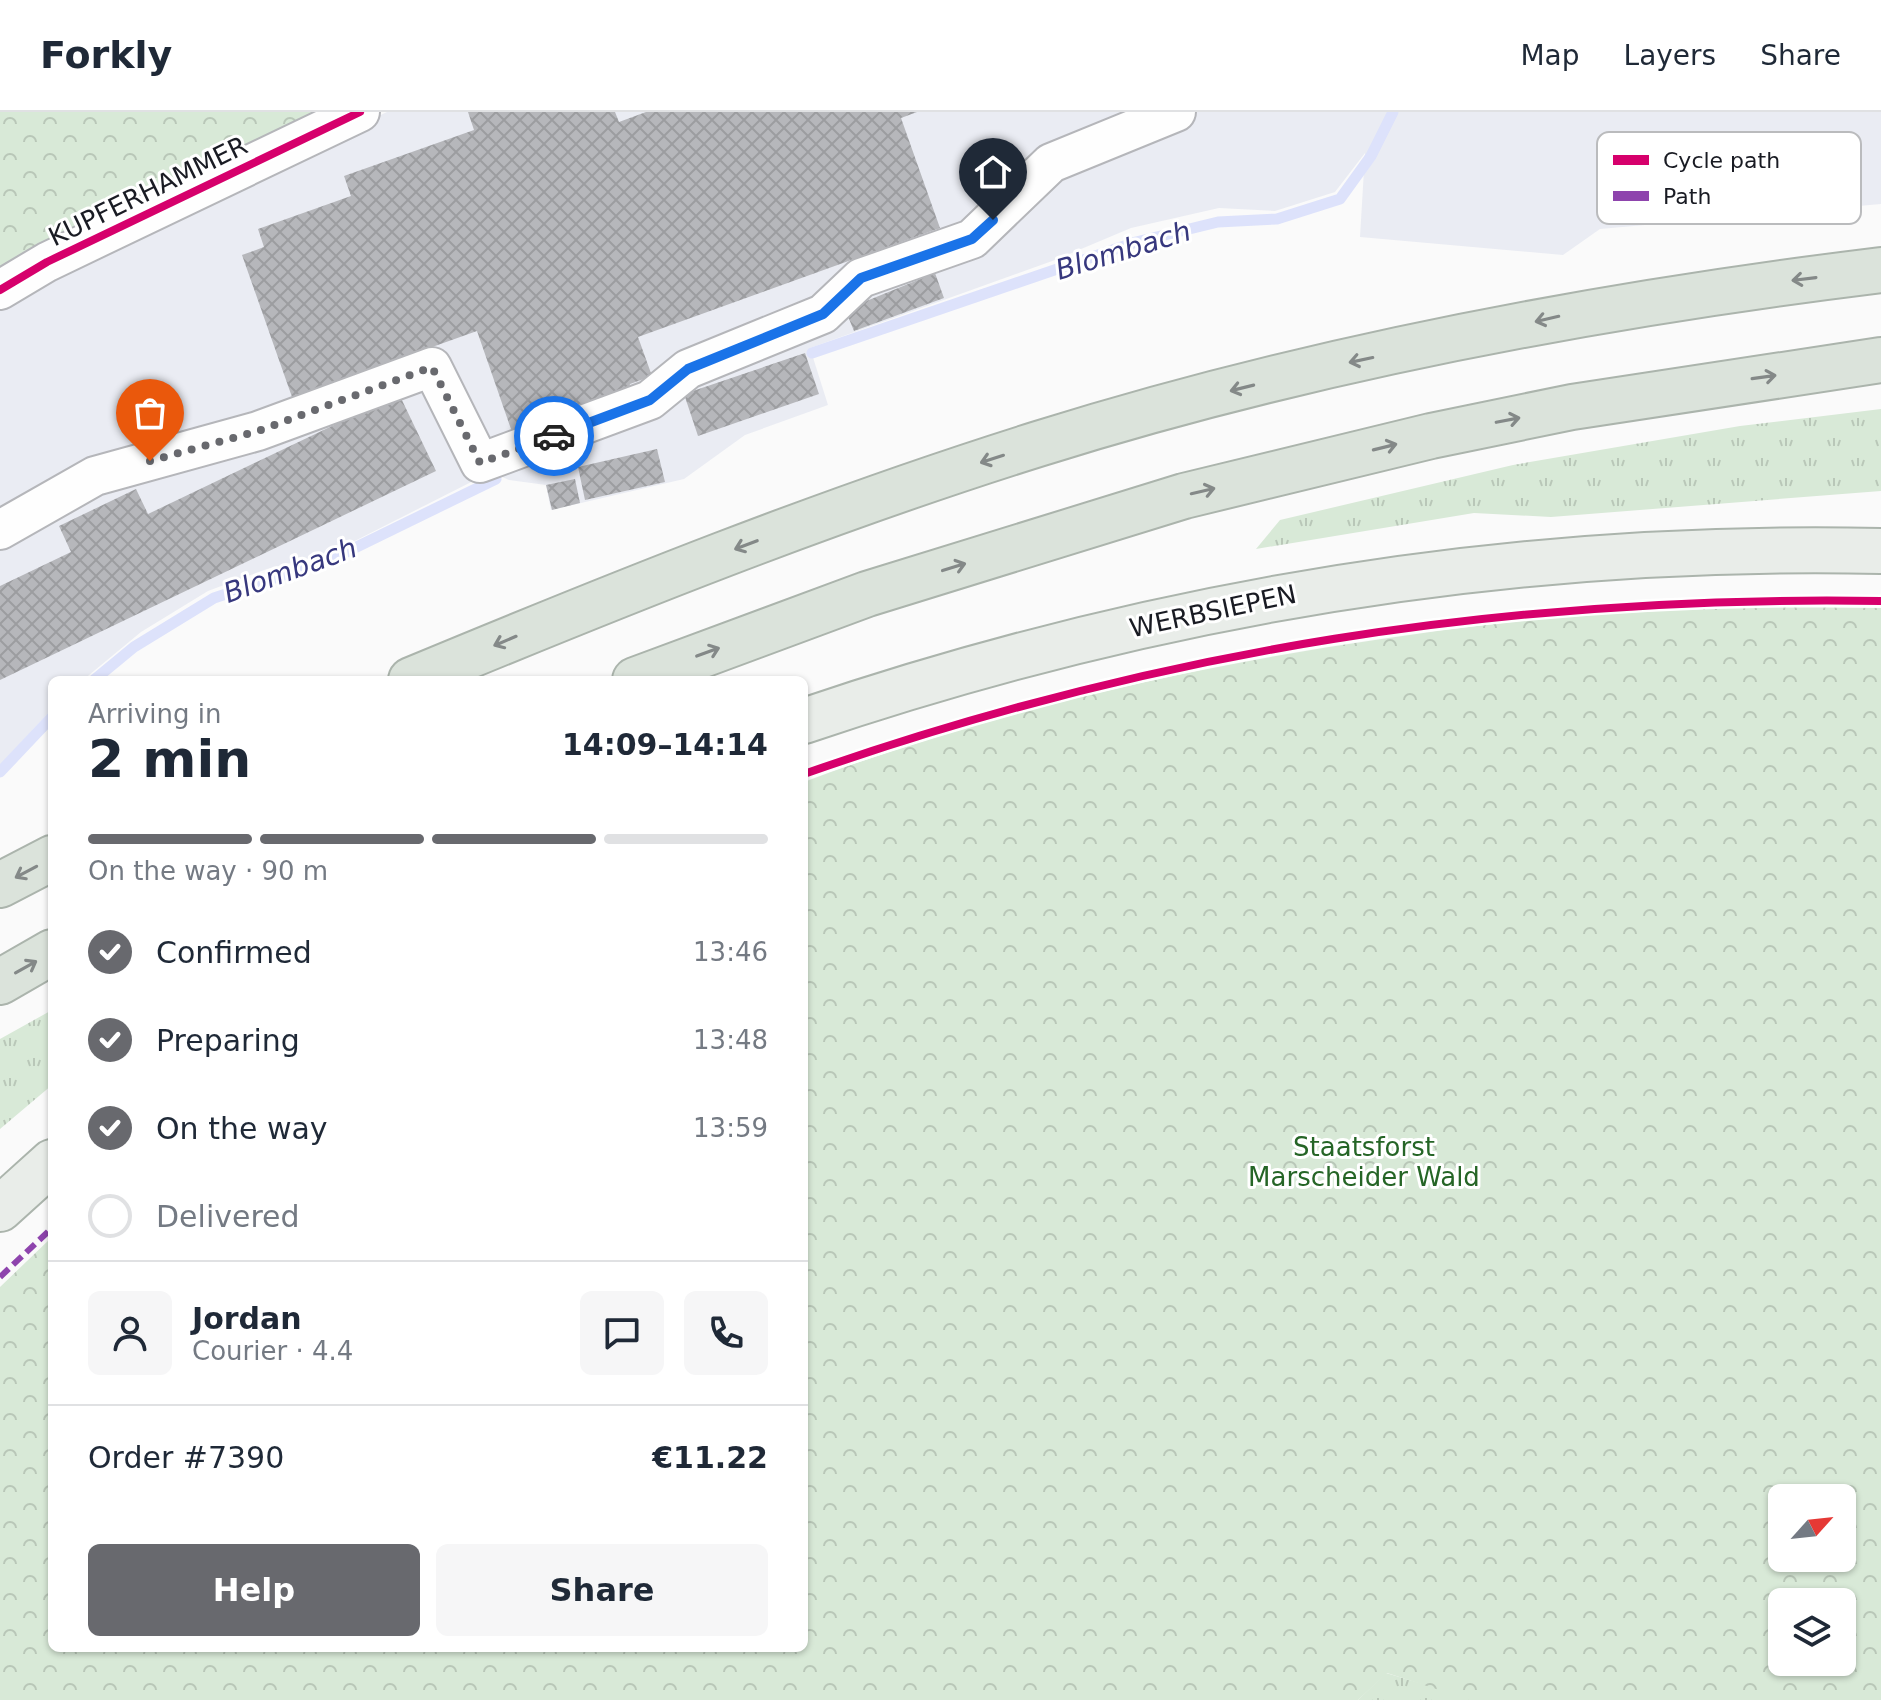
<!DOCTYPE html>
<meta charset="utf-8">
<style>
:root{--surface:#fff;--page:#f6f6f7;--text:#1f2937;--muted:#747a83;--line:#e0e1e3;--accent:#68696e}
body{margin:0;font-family:"DejaVu Sans",sans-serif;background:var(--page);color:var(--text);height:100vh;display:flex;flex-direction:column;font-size:30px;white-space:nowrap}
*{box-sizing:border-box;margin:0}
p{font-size:26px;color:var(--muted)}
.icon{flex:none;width:44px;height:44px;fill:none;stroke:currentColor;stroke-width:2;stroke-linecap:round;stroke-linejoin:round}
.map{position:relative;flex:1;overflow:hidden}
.side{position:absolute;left:48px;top:564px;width:760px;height:976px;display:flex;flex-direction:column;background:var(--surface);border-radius:12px;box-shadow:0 2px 6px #0004}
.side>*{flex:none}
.needle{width:52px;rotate:63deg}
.tools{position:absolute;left:1768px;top:1372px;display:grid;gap:16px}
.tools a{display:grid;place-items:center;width:88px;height:88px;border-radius:12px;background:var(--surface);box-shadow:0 2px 6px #0004;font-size:40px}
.pin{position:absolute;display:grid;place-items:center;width:68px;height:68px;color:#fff;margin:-82px -34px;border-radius:50% 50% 50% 0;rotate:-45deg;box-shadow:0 0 8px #0007}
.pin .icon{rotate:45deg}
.courier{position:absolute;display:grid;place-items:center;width:80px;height:80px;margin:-40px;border:6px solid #1a73e8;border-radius:50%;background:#fff;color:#222;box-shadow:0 2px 10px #0007}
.headline em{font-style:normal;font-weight:700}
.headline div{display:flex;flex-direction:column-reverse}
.headline{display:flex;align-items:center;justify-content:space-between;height:136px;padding:0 40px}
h1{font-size:52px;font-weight:700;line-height:60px}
.bar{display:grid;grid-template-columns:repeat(4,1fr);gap:12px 8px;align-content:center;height:96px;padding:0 40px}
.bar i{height:10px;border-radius:6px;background:var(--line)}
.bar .active{background:var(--accent)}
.bar p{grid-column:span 4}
.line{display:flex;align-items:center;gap:20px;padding:0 40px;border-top:2px solid var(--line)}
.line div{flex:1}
.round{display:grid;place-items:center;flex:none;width:84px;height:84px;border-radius:12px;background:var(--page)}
ol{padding:0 40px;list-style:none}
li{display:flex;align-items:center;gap:24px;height:88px}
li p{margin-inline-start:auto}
li .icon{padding:8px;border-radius:50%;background:var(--accent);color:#fff;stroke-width:4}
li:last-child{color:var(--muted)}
li i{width:44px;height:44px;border:4px solid var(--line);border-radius:50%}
.button{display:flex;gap:16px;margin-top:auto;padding:16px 40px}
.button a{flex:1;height:92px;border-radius:12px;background:var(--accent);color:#fff;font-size:32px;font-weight:700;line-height:92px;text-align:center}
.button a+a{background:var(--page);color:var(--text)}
header{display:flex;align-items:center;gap:48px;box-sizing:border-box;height:112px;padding:0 40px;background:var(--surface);border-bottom:2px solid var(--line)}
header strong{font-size:38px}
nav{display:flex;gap:44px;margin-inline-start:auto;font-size:28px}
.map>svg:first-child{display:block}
.built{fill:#eaecf3}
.grass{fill:url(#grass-tufts)}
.forest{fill:url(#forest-crowns);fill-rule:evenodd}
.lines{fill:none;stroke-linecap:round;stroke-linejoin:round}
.stream{stroke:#dde2fb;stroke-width:11}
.building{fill:url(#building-cross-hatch)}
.minor-casing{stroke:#b5b6ba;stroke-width:42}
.major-casing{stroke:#abb4ac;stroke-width:48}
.highway-casing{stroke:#abb4ac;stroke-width:48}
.minor{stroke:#fefefe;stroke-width:38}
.major{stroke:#e9ede9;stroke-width:44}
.highway{stroke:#dbe3db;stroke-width:44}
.quiet{stroke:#8e44ad;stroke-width:6;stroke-dasharray:12 6;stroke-linecap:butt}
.cycleway-casing{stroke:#fff;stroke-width:13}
.cycleway{stroke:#d6006c;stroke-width:8}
.oneway{stroke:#848988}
.done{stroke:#68696e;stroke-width:8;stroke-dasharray:0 14.4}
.route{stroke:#1a73e8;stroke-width:10}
.labels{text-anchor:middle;stroke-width:6;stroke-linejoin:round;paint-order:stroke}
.street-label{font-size:26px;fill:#191b23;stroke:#fff}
.park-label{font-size:26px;fill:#256526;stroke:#fff}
.water-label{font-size:28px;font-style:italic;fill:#37387e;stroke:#fff}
.key{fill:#fff;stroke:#babbbd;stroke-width:2}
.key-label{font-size:22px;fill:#191b23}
</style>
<header>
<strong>Forkly</strong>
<nav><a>Map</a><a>Layers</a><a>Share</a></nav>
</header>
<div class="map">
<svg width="1881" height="1588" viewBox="0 0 1881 1588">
<defs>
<pattern id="grass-tufts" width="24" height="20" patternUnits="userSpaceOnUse" patternTransform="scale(2)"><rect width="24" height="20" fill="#d8e9d7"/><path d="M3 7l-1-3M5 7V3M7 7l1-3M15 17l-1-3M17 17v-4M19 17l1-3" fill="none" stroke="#b9c7b8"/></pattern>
<pattern id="forest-crowns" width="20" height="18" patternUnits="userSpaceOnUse" patternTransform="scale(2)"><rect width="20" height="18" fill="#d8e9d7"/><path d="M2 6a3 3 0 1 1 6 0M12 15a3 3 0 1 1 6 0" fill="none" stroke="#b9c7b8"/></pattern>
<pattern id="building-cross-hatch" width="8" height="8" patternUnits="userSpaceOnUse" patternTransform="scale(2)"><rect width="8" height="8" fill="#b6b7bb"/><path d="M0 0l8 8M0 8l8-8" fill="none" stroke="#9c9da0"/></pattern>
</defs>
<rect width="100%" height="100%" fill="#fafafa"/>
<path class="built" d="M387,0H1881V92L1600,117L1563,143L1360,125L1365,41L1335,80L1275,99L1219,96L1131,116L1055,148L810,236L828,293L745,323L684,367L551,398L546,373L509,368L491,360L333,440L267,457L208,479L141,520L83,568H52V597L0,653V194L45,164Z"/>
<path class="grass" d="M1881,297V379L1551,405L1474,401L1256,437L1280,408L1513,353L1740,314Z
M52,898V973L0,1017V927Z
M1386,1561L1470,1586V1588H1358Z"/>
<path class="forest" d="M0,0H326L0,164Z
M1723,495L1881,496V1588H1470L1387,1561L1358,1588H0V1175L52,1125V1536H804V670C1024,587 1260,540 1493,512C1569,503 1646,500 1723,495ZM1782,1386H1842V1446H1782ZM1782,1490H1842V1550H1782Z"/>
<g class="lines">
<path class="stream" d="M812,241L1136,130L1218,110L1277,107L1340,87L1371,44L1393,0
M94,568L134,535L214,486L332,447L496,367
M0,660L52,605"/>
</g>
<path class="building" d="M468,0H615L619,10L646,0H917L901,6L940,116L638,225L652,264L630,272L628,280L512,320L477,219L292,285L242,143L264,135L258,117L351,84L344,64L474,18Z
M935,161L944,186L854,219L847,202L864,190Z
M805,241L819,282L698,324L684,282Z
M399,282L436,359L0,568V474L71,440L59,414L136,377L148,402Z
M657,337L665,370L585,388L578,355Z
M575,367L580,391L552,398L546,373Z"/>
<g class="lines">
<defs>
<path id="minor" d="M0,178L47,150L360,0
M0,418L95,364L258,319L432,255L480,351L650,288L688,257L823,202L861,166L972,127L1051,51L1176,0"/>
<path id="major" d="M804,609C1152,491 1514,431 1881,439
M0,1097L52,1050"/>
<path id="highway" d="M411,568C618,482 824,399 1038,332C1312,246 1596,193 1881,158
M635,568L867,482L1184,384L1431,324L1572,295L1881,248
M0,773L52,746
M0,870L52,840"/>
</defs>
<use href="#minor" class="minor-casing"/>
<use href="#major" class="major-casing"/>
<use href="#highway" class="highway-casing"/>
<use href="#minor" class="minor"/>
<use href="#major" class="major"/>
<use href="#highway" class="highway"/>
<path class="quiet" d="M0,1165L52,1116"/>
<defs>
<path id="cycleway" d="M0,178L47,150L360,0
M804,662C1157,538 1507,483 1881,489"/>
</defs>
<use href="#cycleway" class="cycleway-casing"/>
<use href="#cycleway" class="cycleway"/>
</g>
<defs><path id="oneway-shaft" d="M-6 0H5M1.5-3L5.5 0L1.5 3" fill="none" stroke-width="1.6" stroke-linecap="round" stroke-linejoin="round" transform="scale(2)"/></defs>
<g class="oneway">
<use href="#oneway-shaft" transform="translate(1804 167) rotate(173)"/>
<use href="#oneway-shaft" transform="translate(1547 207) rotate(167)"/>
<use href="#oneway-shaft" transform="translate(1361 248) rotate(168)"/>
<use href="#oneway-shaft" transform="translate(1764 265) rotate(-8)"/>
<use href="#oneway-shaft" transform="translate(1242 276) rotate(166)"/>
<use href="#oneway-shaft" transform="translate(1508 308) rotate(-11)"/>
<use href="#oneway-shaft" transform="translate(1385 335) rotate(-14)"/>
<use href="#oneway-shaft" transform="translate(992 347) rotate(162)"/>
<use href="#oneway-shaft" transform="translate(1203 379) rotate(-13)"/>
<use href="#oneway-shaft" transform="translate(746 433) rotate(159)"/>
<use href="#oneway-shaft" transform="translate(954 455) rotate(-17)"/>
<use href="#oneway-shaft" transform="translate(505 529) rotate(157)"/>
<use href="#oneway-shaft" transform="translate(708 540) rotate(-20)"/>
<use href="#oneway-shaft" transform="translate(26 760) rotate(152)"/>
<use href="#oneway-shaft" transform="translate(26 855) rotate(-29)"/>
</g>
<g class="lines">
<path class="done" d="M150,349L258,319L432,255L480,351L554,324"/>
<path class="route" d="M554,324L650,288L688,257L823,202L861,166L972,127L993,108"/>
</g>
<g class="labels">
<g class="street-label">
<text transform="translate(148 79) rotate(-26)" y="9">KUPFERHAMMER</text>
<text transform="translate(1213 499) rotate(-12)" y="9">WERBSIEPEN</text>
</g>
<g class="park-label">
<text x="1364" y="1044">Staatsforst<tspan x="1364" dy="30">Marscheider Wald</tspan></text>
</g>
<g class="water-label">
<text transform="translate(1123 138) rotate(-17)" y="10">Blombach</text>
<text transform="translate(290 458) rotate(-20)" y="10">Blombach</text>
</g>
</g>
<rect x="1597" y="20" width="264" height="92" rx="12" class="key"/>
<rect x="1613" y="43" width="36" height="10" fill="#d6006c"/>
<rect x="1613" y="79" width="36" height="10" fill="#8e44ad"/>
<g class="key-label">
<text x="1663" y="56">Cycle path</text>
<text x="1663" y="92">Path</text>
</g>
</svg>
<div class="tools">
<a><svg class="needle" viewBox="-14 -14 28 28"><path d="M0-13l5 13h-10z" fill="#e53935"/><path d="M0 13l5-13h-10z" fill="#747a83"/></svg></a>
<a><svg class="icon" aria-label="layers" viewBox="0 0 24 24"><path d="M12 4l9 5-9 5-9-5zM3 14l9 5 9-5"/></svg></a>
</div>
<div class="pin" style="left:150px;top:349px;background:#ea580c"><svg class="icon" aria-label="bag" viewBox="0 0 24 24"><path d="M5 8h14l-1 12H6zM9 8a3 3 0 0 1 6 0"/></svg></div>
<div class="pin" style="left:993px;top:108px;background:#1f2937"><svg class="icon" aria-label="home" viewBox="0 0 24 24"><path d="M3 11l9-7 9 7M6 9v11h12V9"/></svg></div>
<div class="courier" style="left:554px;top:324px"><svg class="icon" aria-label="car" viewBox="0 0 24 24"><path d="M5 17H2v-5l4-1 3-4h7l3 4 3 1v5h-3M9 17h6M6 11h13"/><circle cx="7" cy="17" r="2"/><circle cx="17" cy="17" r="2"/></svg></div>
<section class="side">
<div class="headline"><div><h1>2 min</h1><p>Arriving in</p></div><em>14:09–14:14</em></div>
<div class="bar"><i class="active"></i><i class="active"></i><i class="active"></i><i></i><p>On the way · 90 m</p></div>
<ol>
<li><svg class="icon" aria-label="check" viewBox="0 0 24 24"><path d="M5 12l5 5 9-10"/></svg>Confirmed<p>13:46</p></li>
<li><svg class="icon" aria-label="check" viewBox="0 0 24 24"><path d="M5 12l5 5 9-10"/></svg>Preparing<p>13:48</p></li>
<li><svg class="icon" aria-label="check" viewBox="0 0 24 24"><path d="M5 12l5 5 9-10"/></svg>On the way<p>13:59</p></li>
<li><i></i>Delivered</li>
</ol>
<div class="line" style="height:144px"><a class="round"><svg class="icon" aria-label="person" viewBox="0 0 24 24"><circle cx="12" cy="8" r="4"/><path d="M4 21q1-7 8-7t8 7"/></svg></a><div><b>Jordan</b><p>Courier · 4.4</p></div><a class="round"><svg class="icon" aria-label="chat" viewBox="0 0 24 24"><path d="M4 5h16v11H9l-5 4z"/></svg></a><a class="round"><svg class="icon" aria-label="phone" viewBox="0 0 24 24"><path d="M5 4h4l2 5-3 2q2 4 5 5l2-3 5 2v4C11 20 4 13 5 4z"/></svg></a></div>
<div class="line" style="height:104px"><div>Order #7390</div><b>€11.22</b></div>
<div class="button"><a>Help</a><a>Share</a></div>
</section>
</div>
